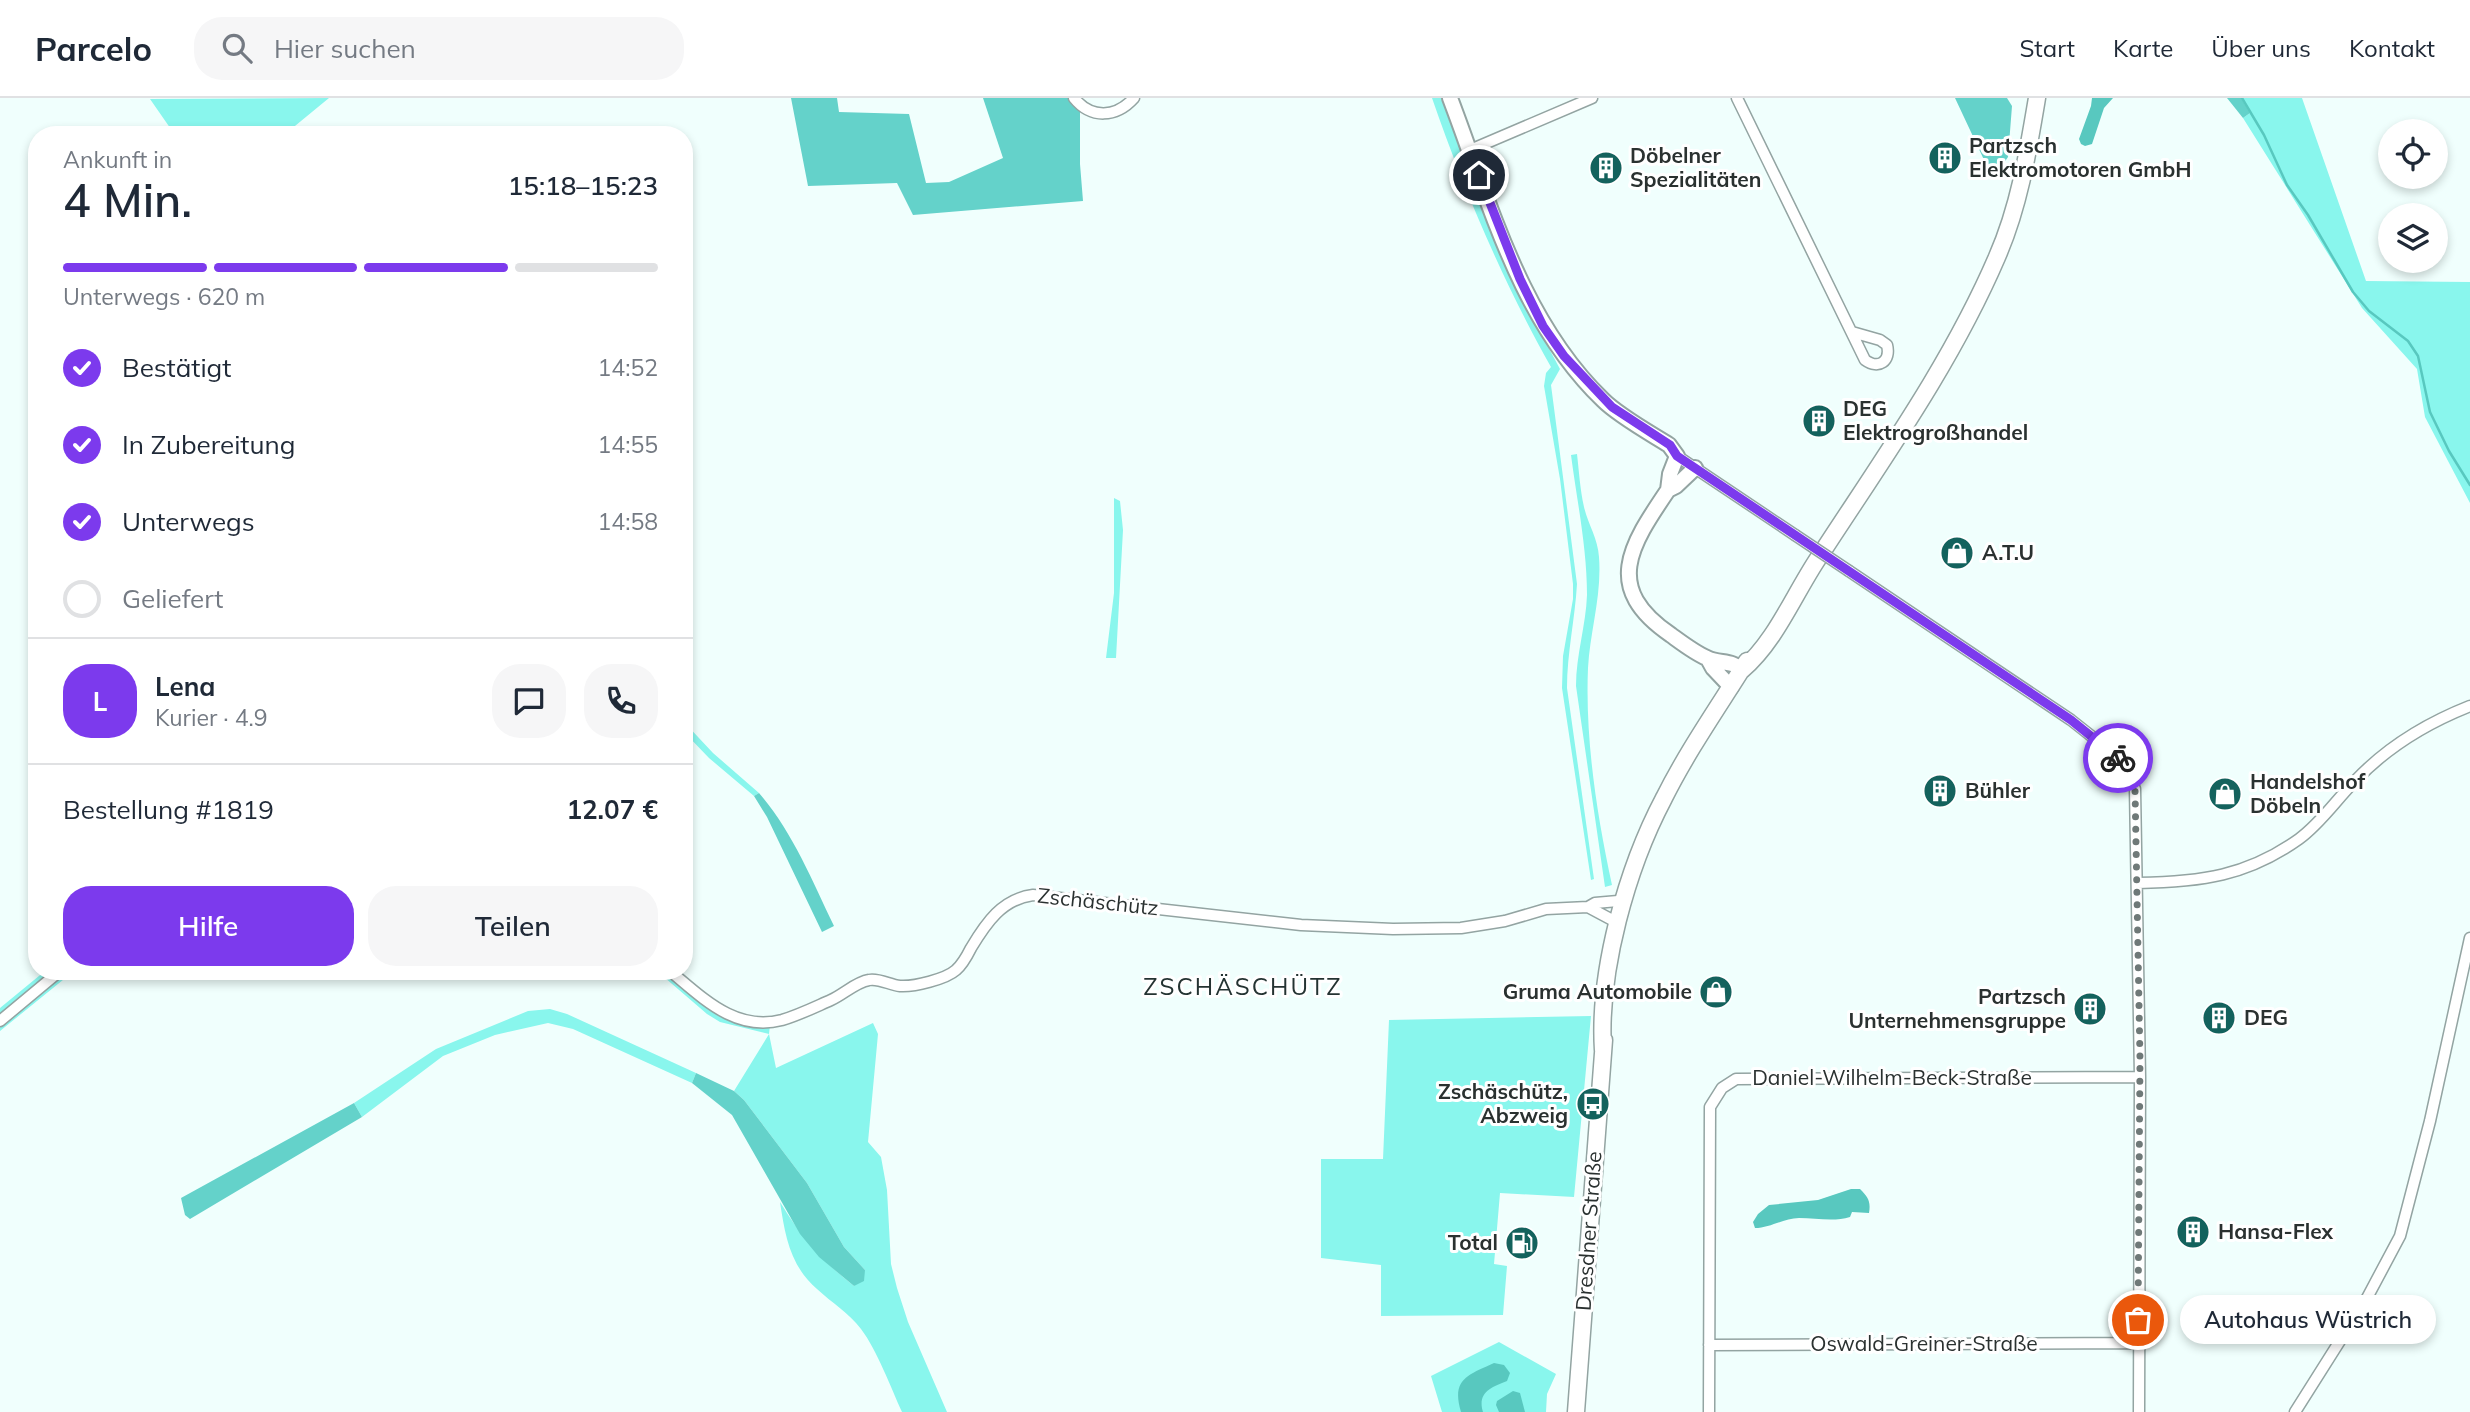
<!DOCTYPE html>
<html lang="de">
<meta charset="utf-8">
<style>
:root{--surface:#fff;--page:#f6f6f7;--text:#1f2937;--muted:#747a83;--line:#e0e1e3;--accent:#7c3aed}
body{margin:0;font-family:Mulish,sans-serif;background:var(--page);color:var(--text);height:100vh;display:flex;flex-direction:column;font-size:26px;white-space:nowrap}
*{box-sizing:border-box;margin:0}
p{font-size:23px;color:var(--muted)}
.icon{flex:none;width:38px;height:38px;fill:none;stroke:currentColor;stroke-width:2;stroke-linecap:round;stroke-linejoin:round}
.map{position:relative;flex:1;overflow:hidden}
.panel{position:absolute;left:28px;top:28px;width:665px;height:854px;display:flex;flex-direction:column;background:var(--surface);border-radius:28px;box-shadow:0 4px 10px #0003}
.panel>*{flex:none}
.controls{position:absolute;left:2378px;top:21px;display:grid;gap:14px}
.controls a{display:grid;place-items:center;width:70px;height:70px;border-radius:50%;background:var(--surface);box-shadow:0 4px 10px #0003;font-size:35px}
.pin{position:absolute;display:grid;place-items:center;width:60px;height:60px;color:#fff;margin:-30px;border:4px solid #fff;border-radius:50%;box-shadow:0 2px 7px #0007}
.courier{position:absolute;display:grid;place-items:center;width:70px;height:70px;margin:-35px;border:5px solid #7c3aed;border-radius:50%;background:#fff;color:#222;box-shadow:0 2px 9px #0007}
.bubble{position:absolute;height:49px;border-radius:24px;background:var(--surface);box-shadow:0 4px 10px #0003;font-size:23px;font-weight:600;line-height:49px;text-align:center}
.summary em{font-style:normal;font-weight:600}
.summary div{display:flex;flex-direction:column-reverse}
.summary{display:flex;align-items:center;justify-content:space-between;height:119px;padding:0 35px}
h1{font-size:46px;font-weight:600;line-height:52px}
.bar{display:grid;grid-template-columns:repeat(4,1fr);gap:10px 7px;align-content:center;height:84px;padding:0 35px}
.bar i{height:9px;border-radius:5px;background:var(--line)}
.bar .current{background:var(--accent)}
.bar p{grid-column:span 4}
.line{display:flex;align-items:center;gap:18px;padding:0 35px;border-top:2px solid var(--line)}
.line div{flex:1}
.round{display:grid;place-items:center;flex:none;width:74px;height:74px;border-radius:28px;background:var(--page)}
ol{padding:0 35px;list-style:none}
li{display:flex;align-items:center;gap:21px;height:77px}
li p{margin-inline-start:auto}
li .icon{padding:7px;border-radius:50%;background:var(--accent);color:#fff;stroke-width:4}
li:last-child{color:var(--muted)}
li i{width:38px;height:38px;border:4px solid var(--line);border-radius:50%}
.primary-button{display:flex;gap:14px;margin-top:auto;padding:14px 35px}
.primary-button a{flex:1;height:80px;border-radius:28px;background:var(--accent);color:#fff;font-size:28px;font-weight:600;line-height:80px;text-align:center}
.primary-button a+a{background:var(--page);color:var(--text)}
header{display:flex;align-items:center;gap:42px;box-sizing:border-box;height:98px;padding:0 35px;background:var(--surface);border-bottom:2px solid var(--line)}
header strong{font-size:33px}
nav{display:flex;gap:38px;margin-inline-start:auto;font-size:24px}
.search{width:490px;height:63px;background:var(--page);display:flex;align-items:center;gap:18px;box-sizing:border-box;padding:0 24px;border-radius:28px;color:var(--muted);font-size:26px}
.map>svg:first-child{display:block}
.green{fill:#89f6ed}
.forest{fill:#64d2ca}
.water{fill:#58c8bf}
.lines{fill:none;stroke-linecap:round;stroke-linejoin:round}
.stream{stroke:#58c8bf;stroke-width:2.5}
.street-casing{stroke:#93a4a2;stroke-width:13}
.secondary-casing{stroke:#93a4a2;stroke-width:18}
.primary-casing{stroke:#93a4a2;stroke-width:19}
.street{stroke:#fff;stroke-width:10}
.secondary{stroke:#fff;stroke-width:14}
.primary{stroke:#fff;stroke-width:16}
.street-bridge-casing{stroke:#93a4a2;stroke-width:13;stroke-linecap:butt}
.street-bridge{stroke:#fff;stroke-width:10}
.done{stroke:#6f7978;stroke-width:7;stroke-dasharray:0 12.6}
.route{stroke:#7c3aed;stroke-width:9}
.labels{text-anchor:middle;stroke-width:6;stroke-linejoin:round;paint-order:stroke}
.poi-label{font-size:21px;font-weight:bold;fill:#2a3130;stroke:#fff;text-anchor:start}
.street-label{font-size:21px;fill:#2a3130;stroke:#fff}
.quarter-label{font-size:24px;letter-spacing:2px;fill:#243332;stroke:#fff}
</style>
<header>
<strong>Parcelo</strong>
<div class="search"><svg class="icon" aria-label="search" viewBox="0 0 24 24"><circle cx="10" cy="10" r="6"/><path d="M15 15l6 6"/></svg>Hier suchen</div>
<nav><a>Start</a><a>Karte</a><a>Über uns</a><a>Kontakt</a></nav>
</header>
<div class="map">
<svg width="2470" height="1314" viewBox="0 0 2470 1314">
<rect width="100%" height="100%" fill="#f0fffd"/>
<path class="green" d="M329,0L284,37H175L150,1Z
M1432,0H1441L1481,107L1519,195L1560,271L1551,287L1577,486C1575,521 1567,555 1567,590L1594,781L1591,782L1562,590L1563,558L1573,501V486L1560,381L1544,288L1546,275L1551,269C1504,186 1463,90 1432,0Z
M2241,0H2302L2366,183L2470,184V405L2425,319L2417,271L2362,210L2243,20L2250,15Z
M1577,356C1579,373 1580,391 1584,409C1588,426 1598,441 1599,459C1602,497 1590,533 1588,570C1585,642 1597,717 1612,787L1605,789L1576,588C1576,557 1586,527 1587,497C1587,450 1577,403 1571,357Z
M1114,400L1120,403L1123,432L1116,560H1106L1114,495Z
M684,624L713,655L759,695L754,698L709,660L684,634Z
M45,873H53L0,917V910Z
M67,873H74L0,933V927Z
M657,873H664L696,901L721,918L770,927L769,936L776,970L873,925L878,936L868,1044L881,1059L887,1092L891,1166L897,1190L908,1224L947,1314H902C891,1290 877,1252 861,1231C849,1215 832,1205 817,1191C790,1168 785,1137 780,1104C803,1141 819,1160 854,1188L865,1172L844,1149L807,1085L744,1002L734,993L769,936L720,924L707,916Z
M550,911L567,916L696,975L692,985L573,931L548,925L495,937L443,958L362,1019L354,1005L436,951L528,913Z
M1591,918L1574,1099L1500,1095L1494,1166L1507,1168L1503,1217L1381,1218V1167L1321,1160V1061H1383L1389,922Z
M1499,1244L1556,1276L1547,1296L1546,1314H1442L1431,1278Z"/>
<path class="forest" d="M791,0H837L839,14L909,16L926,85L949,84L1003,60L983,0H1071L1080,13V66L1083,103L913,117L897,85L808,88Z
M1955,0H2007L2012,8L2008,59L1993,81Z
M2227,0H2241L2250,15L2243,20Z
M759,695C792,733 812,782 834,828L822,834L767,719L754,698Z
M696,975L734,993L744,1002L807,1085L844,1149L865,1172L864,1183L854,1188L819,1159L800,1136L732,1017L692,985Z
M354,1005L362,1019L190,1121L185,1117L181,1100Z"/>
<path class="water" d="M2092,0H2113L2104,10L2092,46L2085,48L2081,46L2079,41L2091,8Z
M1851,1091H1860C1868,1099 1871,1103 1869,1115L1852,1114L1850,1119C1834,1124 1816,1120 1799,1120C1784,1120 1770,1130 1755,1130L1753,1124L1758,1116L1769,1107L1818,1102Z
M1494,1265L1504,1267L1510,1275L1507,1283C1491,1289 1477,1295 1483,1314H1461C1451,1281 1468,1277 1494,1265Z
M1513,1293L1520,1295L1525,1314H1499L1496,1307L1497,1303Z"/>
<g class="lines">
<path class="stream" d="M2242,0L2264,37L2287,87L2308,117L2353,194L2369,213L2408,243L2418,258L2430,314L2449,353L2470,387"/>
<defs>
<path id="street" d="M1074,0C1091,21 1116,20 1134,0
M1737,0L1865,262C1879,272 1891,263 1887,247L1880,242L1852,234
M1470,52L1592,0
M1677,358L1795,437
M1849,473L2071,622L2114,656L2126,671L2135,691L2140,979L2139,1314
M2138,785C2201,784 2247,778 2299,741C2321,725 2336,702 2355,683C2387,649 2427,625 2470,608
M1588,809L1618,825
M670,873C703,900 735,934 782,922C799,917 815,909 831,902C844,896 856,884 869,882C879,880 890,887 900,888C914,889 946,881 956,872C963,866 967,858 971,850C986,825 1002,801 1033,797L1301,827L1393,831L1461,830L1505,823L1546,811L1588,809L1595,805L1618,803L1623,805
M0,923L60,873
M1709,1247L2138,1245
M1709,1314L1710,1009L1722,990L1736,981L2140,979
M2295,1314L2367,1200L2400,1138L2430,1023L2470,840"/>
<path id="secondary" d="M1450,0C1490,105 1520,222 1603,302C1619,318 1650,335 1669,347L1677,358
M1695,370L1676,388L1668,392C1630,448 1602,490 1671,537C1682,545 1695,555 1707,560C1719,566 1732,562 1742,572
M1668,392L1670,376L1677,358
M1708,561L1713,570L1731,589"/>
<path id="primary" d="M1742,572C1776,543 1794,496 1819,459C1882,362 1951,266 1997,159C2019,109 2028,54 2037,0
M1603,952C1598,873 1627,770 1664,700C1688,652 1719,608 1747,563
M1576,1314L1604,942"/>
</defs>
<use href="#street" class="street-casing"/>
<use href="#secondary" class="secondary-casing"/>
<use href="#primary" class="primary-casing"/>
<use href="#street" class="street"/>
<use href="#secondary" class="secondary"/>
<use href="#primary" class="primary"/>
<defs>
<path id="street-bridge" d="M1795,437L1849,473"/>
</defs>
<use href="#street-bridge" class="street-bridge-casing"/>
<use href="#street-bridge" class="street-bridge"/>
</g>
<g class="lines">
<path class="done" d="M2118,660L2135,691L2140,961L2138,1222"/>
<path class="route" d="M1479,77L1520,181L1543,228L1564,258L1612,309L1670,347L1677,358L2071,622L2118,660"/>
</g>
<defs>
<symbol id="building-disc" viewBox="-11 -11 22 22"><circle r="9.5" fill="#14625d" stroke="#fff"/><path d="M-4-6H4V6H1V3H-1V6H-4ZM-2.5-4.3h1.7v1.8h-1.7ZM.8-4.3h1.7v1.8H.8ZM-2.5-1h1.7V.8h-1.7ZM.8-1h1.7V.8H.8Z" fill="#fff"/></symbol>
<symbol id="shop-disc" viewBox="-11 -11 22 22"><circle r="9.5" fill="#14625d" stroke="#fff"/><path d="M-5-2.5h2.3a2.7 3.5 0 0 1 5.4 0H5L5.5 6h-11ZM-1.5-2.5h3a1.5 2.3 0 0 0-3 0Z" fill="#fff"/></symbol>
<symbol id="bus-disc" viewBox="-11 -11 22 22"><circle r="9.5" fill="#14625d" stroke="#fff"/><path d="M-5-6H5V4H4V6H2V4H-2V6H-4V4H-5ZM-3.5-4V0h7V-4ZM-3.5 1.2v1.5H-2V1.2ZM2 1.2v1.5H3.5V1.2Z" fill="#fff"/></symbol>
<symbol id="fuel-disc" viewBox="-11 -11 22 22"><circle r="9.5" fill="#14625d" stroke="#fff"/><path d="M-5.5-6h7V0h2V4h1.3V-2.5L3-4.5l.8-.8L6-3V5H2.5V1h-1V6h-7ZM-4.2-4.7v3.2H.2V-4.7Z" fill="#fff"/></symbol>
</defs>
<g fill-rule="evenodd">
<use href="#building-disc" x="1926" y="41" width="38" height="38"/>
<use href="#building-disc" x="1587" y="51" width="38" height="38"/>
<use href="#building-disc" x="1800" y="304" width="38" height="38"/>
<use href="#shop-disc" x="1938" y="436" width="38" height="38"/>
<use href="#building-disc" x="1921" y="674" width="38" height="38"/>
<use href="#shop-disc" x="2206" y="677" width="38" height="38"/>
<use href="#shop-disc" x="1697" y="875" width="38" height="38"/>
<use href="#building-disc" x="2071" y="892" width="38" height="38"/>
<use href="#building-disc" x="2200" y="901" width="38" height="38"/>
<use href="#bus-disc" x="1574" y="987" width="38" height="38"/>
<use href="#building-disc" x="2174" y="1115" width="38" height="38"/>
<use href="#fuel-disc" x="1503" y="1126" width="38" height="38"/>
</g>
<g class="labels">
<g class="poi-label">
<text x="1969" y="55">Partzsch<tspan x="1969" dy="24">Elektromotoren GmbH</tspan></text>
<text x="1630" y="65">Döbelner<tspan x="1630" dy="24">Spezialitäten</tspan></text>
<text x="1843" y="318">DEG<tspan x="1843" dy="24">Elektrogroßhandel</tspan></text>
<text x="1982" y="462">A.T.U</text>
<text x="2250" y="691">Handelshof<tspan x="2250" dy="24">Döbeln</tspan></text>
<text x="1965" y="700">Bühler</text>
<text x="1692" y="901" text-anchor="end">Gruma Automobile</text>
<text x="2066" y="906" text-anchor="end">Partzsch<tspan x="2066" dy="24">Unternehmensgruppe</tspan></text>
<text x="2244" y="927">DEG</text>
<text x="1568" y="1001" text-anchor="end">Zschäschütz,<tspan x="1568" dy="24">Abzweig</tspan></text>
<text x="2218" y="1141">Hansa-Flex</text>
<text x="1498" y="1152" text-anchor="end">Total</text>
</g>
<g class="street-label">
<text transform="translate(1098 804) rotate(6)" y="7">Zschäschütz</text>
<text x="1892" y="987">Daniel-Wilhelm-Beck-Straße</text>
<text transform="translate(1589 1133) rotate(-86)" y="7">Dresdner Straße</text>
<text x="1924" y="1253">Oswald-Greiner-Straße</text>
</g>
<g class="quarter-label">
<text x="1243" y="897">ZSCHÄSCHÜTZ</text>
</g>
</g>
</svg>
<div class="controls">
<a><svg class="icon" aria-label="locate" viewBox="0 0 24 24"><circle cx="12" cy="12" r="6"/><path d="M12 2v4M12 18v4M2 12h4M18 12h4"/></svg></a>
<a><svg class="icon" aria-label="layers" viewBox="0 0 24 24"><path d="M12 4l9 5-9 5-9-5zM3 14l9 5 9-5"/></svg></a>
</div>
<div class="pin" style="left:2138px;top:1222px;background:#ea580c"><svg class="icon" aria-label="bag" viewBox="0 0 24 24"><path d="M5 8h14l-1 12H6zM9 8a3 3 0 0 1 6 0"/></svg></div>
<div class="pin" style="left:1479px;top:77px;background:#1f2937"><svg class="icon" aria-label="home" viewBox="0 0 24 24"><path d="M3 11l9-7 9 7M6 9v11h12V9"/></svg></div>
<div class="courier" style="left:2118px;top:660px"><svg class="icon" aria-label="bike" viewBox="0 0 24 24"><circle cx="6" cy="16" r="4"/><circle cx="18" cy="16" r="4"/><path d="M6 16l4-8h5l3 8M10 8l3 8H6M13 5h3"/></svg></div>
<div class="bubble" style="left:2180px;top:1197px;width:256px">Autohaus Wüstrich</div>
<section class="panel">
<div class="summary"><div><h1>4 Min.</h1><p>Ankunft in</p></div><em>15:18–15:23</em></div>
<div class="bar"><i class="current"></i><i class="current"></i><i class="current"></i><i></i><p>Unterwegs · 620 m</p></div>
<ol>
<li><svg class="icon" aria-label="check" viewBox="0 0 24 24"><path d="M5 12l5 5 9-10"/></svg>Bestätigt<p>14:52</p></li>
<li><svg class="icon" aria-label="check" viewBox="0 0 24 24"><path d="M5 12l5 5 9-10"/></svg>In Zubereitung<p>14:55</p></li>
<li><svg class="icon" aria-label="check" viewBox="0 0 24 24"><path d="M5 12l5 5 9-10"/></svg>Unterwegs<p>14:58</p></li>
<li><i></i>Geliefert</li>
</ol>
<div class="line" style="height:126px"><b class="round" style="background:var(--accent);color:#fff">L</b><div><b>Lena</b><p>Kurier · 4.9</p></div><a class="round"><svg class="icon" aria-label="chat" viewBox="0 0 24 24"><path d="M4 5h16v11H9l-5 4z"/></svg></a><a class="round"><svg class="icon" aria-label="phone" viewBox="0 0 24 24"><path d="M5 4h4l2 5-3 2q2 4 5 5l2-3 5 2v4C11 20 4 13 5 4z"/></svg></a></div>
<div class="line" style="height:91px"><div>Bestellung #1819</div><b>12.07 €</b></div>
<div class="primary-button"><a>Hilfe</a><a>Teilen</a></div>
</section>
</div>
